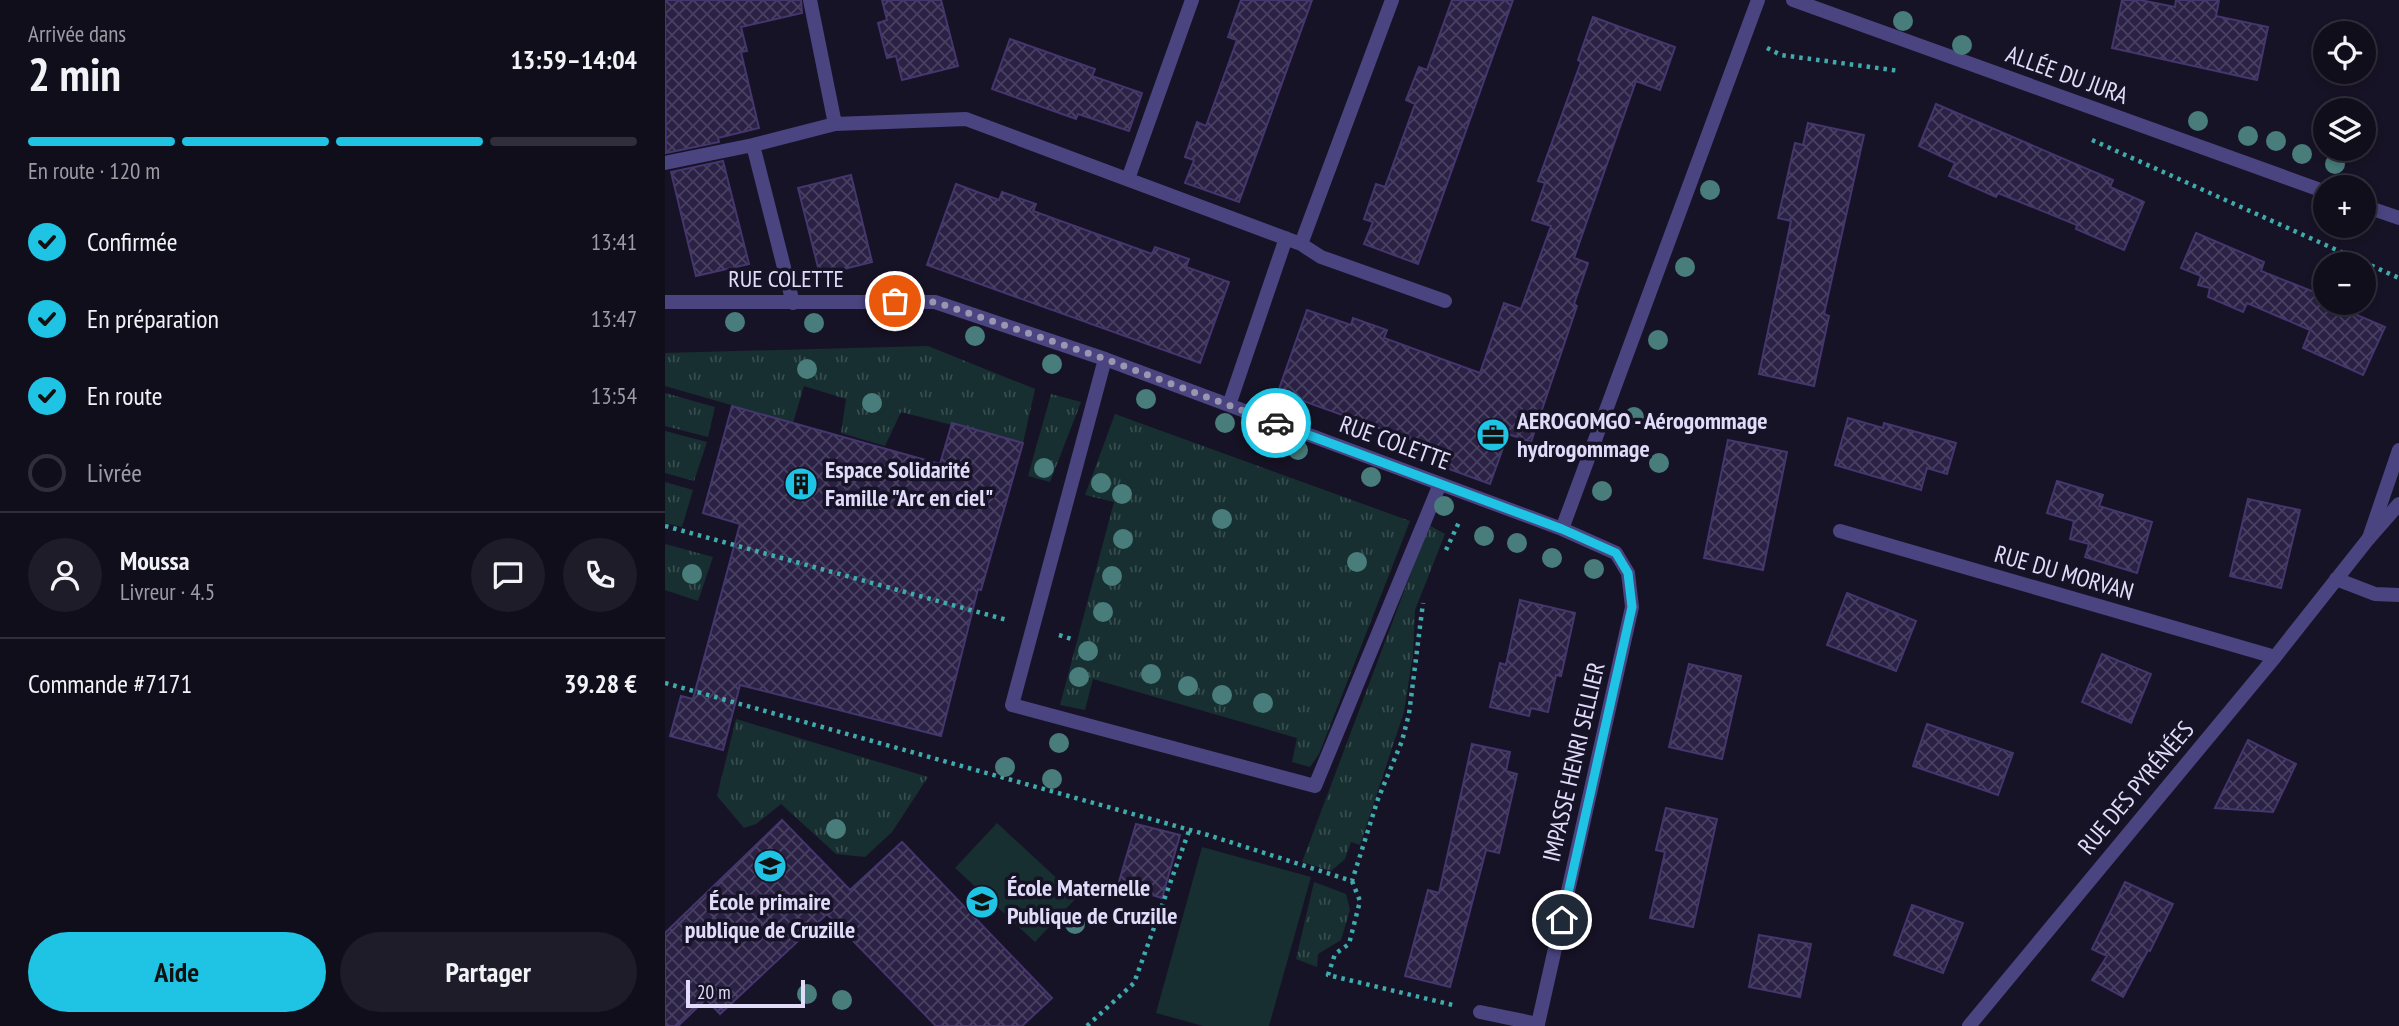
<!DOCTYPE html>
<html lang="fr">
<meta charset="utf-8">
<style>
:root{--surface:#110e1c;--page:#1e1c29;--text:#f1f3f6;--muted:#9c9ca3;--line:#302e3b;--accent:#1fc3e4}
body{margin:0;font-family:"PT Sans Narrow",sans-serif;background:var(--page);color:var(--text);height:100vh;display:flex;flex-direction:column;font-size:26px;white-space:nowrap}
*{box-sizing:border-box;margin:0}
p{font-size:23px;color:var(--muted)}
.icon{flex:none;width:38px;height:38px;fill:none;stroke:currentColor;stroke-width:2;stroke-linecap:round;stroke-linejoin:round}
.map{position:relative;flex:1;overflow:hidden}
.details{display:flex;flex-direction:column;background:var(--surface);width:665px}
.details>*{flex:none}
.buttons{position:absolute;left:1648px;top:21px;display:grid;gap:14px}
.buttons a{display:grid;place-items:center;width:63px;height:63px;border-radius:50%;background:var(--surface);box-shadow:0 4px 10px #0003,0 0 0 2px var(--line);font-size:35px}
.scale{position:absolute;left:21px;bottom:18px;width:119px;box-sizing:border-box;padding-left:7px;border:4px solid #e2dcfb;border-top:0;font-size:19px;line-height:24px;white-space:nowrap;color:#e2dcfb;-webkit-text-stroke:5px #171326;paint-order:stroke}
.pin{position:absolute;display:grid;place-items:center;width:60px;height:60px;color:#fff;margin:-30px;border:4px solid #fff;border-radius:50%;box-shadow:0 2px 7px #0007}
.courier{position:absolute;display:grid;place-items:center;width:70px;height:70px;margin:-35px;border:5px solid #1fc3e4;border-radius:50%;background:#fff;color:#222;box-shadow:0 2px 9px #0007}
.overview em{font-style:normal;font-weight:700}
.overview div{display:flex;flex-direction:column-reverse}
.overview{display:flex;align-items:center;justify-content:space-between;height:119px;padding:0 28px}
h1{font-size:46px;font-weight:700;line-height:52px}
.bar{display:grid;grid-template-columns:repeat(4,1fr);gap:10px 7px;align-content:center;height:84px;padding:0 28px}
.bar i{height:9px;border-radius:5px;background:var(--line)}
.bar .selected{background:var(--accent)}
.bar p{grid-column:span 4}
.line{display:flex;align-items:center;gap:18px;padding:0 28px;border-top:2px solid var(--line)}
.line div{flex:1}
.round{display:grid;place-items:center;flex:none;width:74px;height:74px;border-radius:37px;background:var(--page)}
ol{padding:0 28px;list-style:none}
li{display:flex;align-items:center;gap:21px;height:77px}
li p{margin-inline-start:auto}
li .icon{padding:7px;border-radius:50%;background:var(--accent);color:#111;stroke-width:4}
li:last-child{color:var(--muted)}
li i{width:38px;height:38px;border:4px solid var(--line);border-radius:50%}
.button{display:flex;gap:14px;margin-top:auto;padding:14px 28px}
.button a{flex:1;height:80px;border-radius:42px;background:var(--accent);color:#111;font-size:28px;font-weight:700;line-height:80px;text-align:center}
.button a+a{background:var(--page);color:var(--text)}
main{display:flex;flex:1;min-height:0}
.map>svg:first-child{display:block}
.grass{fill:url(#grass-tufts)}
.garden{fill:#172f30}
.building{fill:url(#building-cross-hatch);stroke:#45366e;stroke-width:2}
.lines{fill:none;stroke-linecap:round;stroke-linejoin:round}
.path{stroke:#3fabac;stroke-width:4.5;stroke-dasharray:3.5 5;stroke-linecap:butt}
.service{stroke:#4a4480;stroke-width:14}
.minor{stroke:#4a4480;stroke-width:14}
.tree{fill:#487d7b}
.done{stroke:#9b96b0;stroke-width:7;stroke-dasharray:0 12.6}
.route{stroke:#1fc3e4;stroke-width:9}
.labels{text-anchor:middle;stroke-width:7;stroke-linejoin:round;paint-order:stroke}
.street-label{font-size:24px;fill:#e2dcfb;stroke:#171326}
.poi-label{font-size:24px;font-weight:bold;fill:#e2dcfb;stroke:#171326;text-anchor:start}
</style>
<main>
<section class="details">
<div class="overview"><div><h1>2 min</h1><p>Arrivée dans</p></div><em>13:59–14:04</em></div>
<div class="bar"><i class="selected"></i><i class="selected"></i><i class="selected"></i><i></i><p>En route · 120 m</p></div>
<ol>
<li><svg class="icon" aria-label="check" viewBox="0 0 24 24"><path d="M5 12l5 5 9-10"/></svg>Confirmée<p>13:41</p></li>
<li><svg class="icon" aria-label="check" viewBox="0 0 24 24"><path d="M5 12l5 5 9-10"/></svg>En préparation<p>13:47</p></li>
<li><svg class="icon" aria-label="check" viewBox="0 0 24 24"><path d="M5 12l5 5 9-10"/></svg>En route<p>13:54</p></li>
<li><i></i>Livrée</li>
</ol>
<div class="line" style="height:126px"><a class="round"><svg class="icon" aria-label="person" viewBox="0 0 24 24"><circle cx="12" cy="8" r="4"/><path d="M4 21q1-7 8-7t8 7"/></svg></a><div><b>Moussa</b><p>Livreur · 4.5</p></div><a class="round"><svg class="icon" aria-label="chat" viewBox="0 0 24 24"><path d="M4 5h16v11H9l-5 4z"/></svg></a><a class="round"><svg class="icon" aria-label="phone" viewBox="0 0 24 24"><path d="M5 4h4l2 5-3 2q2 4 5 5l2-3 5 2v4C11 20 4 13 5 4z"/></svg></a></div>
<div class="line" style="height:91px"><div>Commande #7171</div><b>39.28 €</b></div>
<div class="button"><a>Aide</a><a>Partager</a></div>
</section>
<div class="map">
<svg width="1734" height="1026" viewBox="0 0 1734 1026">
<defs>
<pattern id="grass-tufts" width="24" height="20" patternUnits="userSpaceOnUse" patternTransform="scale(1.75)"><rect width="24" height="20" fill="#172f30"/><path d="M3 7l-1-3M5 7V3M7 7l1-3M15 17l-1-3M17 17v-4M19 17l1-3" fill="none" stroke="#384d4f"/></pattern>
<pattern id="building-cross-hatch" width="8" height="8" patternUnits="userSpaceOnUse" patternTransform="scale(1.75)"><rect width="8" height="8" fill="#2b2145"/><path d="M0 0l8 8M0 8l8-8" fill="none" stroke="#494161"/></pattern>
</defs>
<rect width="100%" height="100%" fill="#171326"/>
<path class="grass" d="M263,346L370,389L358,443L236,412L220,446L176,433L181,399L139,386L128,423L0,386V353Z
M0,393L50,407L43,437L0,426Z
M386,394L416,402L385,482L363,476Z
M450,414L745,521L654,754L645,767L627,762L632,738L428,679L420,710L395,705L449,502L420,495Z
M0,431L42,442L29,481L0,473Z
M0,482L28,490L17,527L0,523Z
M764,525L780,534L750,610L748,654L739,712L695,845L686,842L680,859L666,871L637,862Z
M0,544L48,557L33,601L0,590Z
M71,719L263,777L227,832L200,857L171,854L116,804L91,824L79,828L52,796Z
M649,882L681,894L685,910L676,940L653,954L652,967L631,959Z"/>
<path class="garden" d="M332,823L412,897L370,942L290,868Z
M537,847L646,877L604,1026H538L491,1013Z"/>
<path class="building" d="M0,0H136L137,13L76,27L82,51L76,52L94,128L53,138L54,142L1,153Z
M217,0H276L293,66L237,80L231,56L222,58L213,23L222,20Z
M576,0H647L574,202L520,183L529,160L520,157L532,122L541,126L572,40L563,37Z
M787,0H848L753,264L699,244L708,222L699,219L711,184L720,187L750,104L741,100L754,67L762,70Z
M1457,0H1475L1510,7L1511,0H1554L1551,16L1603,27L1592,80L1447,48Z
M928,17L1010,47L995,90L971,81L909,258L923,263L909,304L912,306L866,442L843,434L825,484L770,464L775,450L613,392L642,310L686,325L688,318L722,330L719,338L815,373L839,303L856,309L886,226L867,220L880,183L873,181L916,62L913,60Z
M345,39L430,69L427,76L477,93L464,131L413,114L411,119L327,89Z
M1271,104L1448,180L1445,187L1479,202L1459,250L1411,229L1412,225L1333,193L1331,197L1284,176L1290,163L1254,146Z
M1143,123L1199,135L1159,314L1164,316L1149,386L1094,374L1126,221L1113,218L1130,143L1138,145Z
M58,161L84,264L31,276L6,172Z
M186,175L207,262L155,275L133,188Z
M291,184L334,200L337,192L371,204L368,211L487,254L490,247L524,259L521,267L564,282L535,363L262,265Z
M1531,233L1599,262L1596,271L1654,294L1655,291L1661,293V303H1683L1688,305L1685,312L1720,327L1698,375L1638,348L1645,330L1582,303L1578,312L1543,297L1545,288L1533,285L1536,276L1516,268Z
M67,406L275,464L287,423L358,443L316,590L313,589L276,736L75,685L58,750L5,736L16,696L28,699L75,524L38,513Z
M1183,418L1218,428L1219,423L1291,443L1282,474L1262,468L1256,490L1170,465Z
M1063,440L1122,452L1098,570L1039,558Z
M1392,481L1438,495L1434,506L1487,522L1472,573L1420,557L1424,544L1405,539L1409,521L1382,513Z
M1583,499L1635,510L1616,588L1565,576Z
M1182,593L1251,621L1231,671L1162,645Z
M855,600L910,613L896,676L891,675L883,712L866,708L864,716L825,707L835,663L841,665Z
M1437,654L1486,674L1466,723L1417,702Z
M1024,664L1076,676L1057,759L1004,747Z
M1262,724L1348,753L1333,795L1248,766Z
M1583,740L1631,764L1608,812L1550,808Z
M807,744L845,752L841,771L852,774L834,853L821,850L785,987L740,976L763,890L774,893Z
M1001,808L1052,819L1028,927L985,918L1000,852L991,850Z
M117,820L185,890L237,842L387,998L357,1026H271L162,914L55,1014L41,999L13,1026H0V933Z
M471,824L515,835L497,898L453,885Z
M1460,882L1508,904L1485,951L1483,950L1458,997L1427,980L1442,956L1427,949Z
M1247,905L1298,923L1278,973L1229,955Z
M1094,935L1146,944L1135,997L1084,987Z"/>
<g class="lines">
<path class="path" d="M1102,48L1116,55L1235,71
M1427,140L1734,278
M0,526L342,620
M781,550L795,520
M394,635L410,640
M0,683L543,835L687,881L713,799L737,741L744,714L758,603
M687,881L695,901L684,944L670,954L663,975L792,1006
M422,1026L469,983L524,831"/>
<path class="service" d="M440,359L347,705L650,786L775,484
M1704,538L1734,450"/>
<path class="minor" d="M145,0L170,124L301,119L636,244L727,0
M1128,0L1661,192
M0,163L88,145
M463,179L527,0
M1699,206L1734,218
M636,244L656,257L780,301
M0,302H270L440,359L897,529L951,553L963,573L967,607L873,1024L815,1012
M128,303L88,145L170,124
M564,405L621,238
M897,529L1093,0
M1175,531L1610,657
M1671,579L1710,594L1734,595
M1304,1026L1610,657L1704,538L1734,504"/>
</g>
<g class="tree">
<circle cx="1238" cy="21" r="10"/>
<circle cx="1297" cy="45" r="10"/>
<circle cx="1533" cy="121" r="10"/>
<circle cx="1583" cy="136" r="10"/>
<circle cx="1611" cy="141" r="10"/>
<circle cx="1637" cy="154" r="10"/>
<circle cx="1670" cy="164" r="10"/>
<circle cx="1045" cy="190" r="10"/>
<circle cx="1020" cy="267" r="10"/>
<circle cx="70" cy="322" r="10"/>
<circle cx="230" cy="322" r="10"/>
<circle cx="149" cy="323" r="10"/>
<circle cx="310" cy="336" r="10"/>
<circle cx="993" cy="340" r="10"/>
<circle cx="387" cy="364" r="10"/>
<circle cx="142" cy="369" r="10"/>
<circle cx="481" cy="399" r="10"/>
<circle cx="207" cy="403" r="10"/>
<circle cx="969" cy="417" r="10"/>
<circle cx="560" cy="423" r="10"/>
<circle cx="633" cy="450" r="10"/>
<circle cx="994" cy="463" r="10"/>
<circle cx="379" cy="468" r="10"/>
<circle cx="706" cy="477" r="10"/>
<circle cx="436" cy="483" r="10"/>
<circle cx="937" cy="491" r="10"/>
<circle cx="457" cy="494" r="10"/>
<circle cx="779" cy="506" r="10"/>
<circle cx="557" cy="519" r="10"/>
<circle cx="819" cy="536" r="10"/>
<circle cx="458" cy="539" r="10"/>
<circle cx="852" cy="543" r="10"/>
<circle cx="887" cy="558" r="10"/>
<circle cx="692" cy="562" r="10"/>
<circle cx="929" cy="569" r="10"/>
<circle cx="27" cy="574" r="10"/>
<circle cx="447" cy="576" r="10"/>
<circle cx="438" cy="612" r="10"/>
<circle cx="423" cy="651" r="10"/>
<circle cx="486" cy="674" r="10"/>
<circle cx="414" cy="677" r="10"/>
<circle cx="523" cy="686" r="10"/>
<circle cx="557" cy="695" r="10"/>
<circle cx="598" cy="703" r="10"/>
<circle cx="394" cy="743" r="10"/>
<circle cx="340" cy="767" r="10"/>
<circle cx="387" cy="779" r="10"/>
<circle cx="171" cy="829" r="10"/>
<circle cx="410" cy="924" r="10"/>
<circle cx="142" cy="994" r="10"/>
<circle cx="177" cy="1000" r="10"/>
</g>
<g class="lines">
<path class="done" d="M230,301L270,302L440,359L611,423"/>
<path class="route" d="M611,423L897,529L951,553L963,573L967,607L897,920"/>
</g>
<defs>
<symbol id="office-disc" viewBox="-11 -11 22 22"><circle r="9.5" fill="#1fc3e4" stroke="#171326"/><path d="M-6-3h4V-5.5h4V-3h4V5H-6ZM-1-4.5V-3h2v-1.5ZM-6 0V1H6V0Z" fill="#111"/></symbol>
<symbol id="building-disc" viewBox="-11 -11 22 22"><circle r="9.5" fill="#1fc3e4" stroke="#171326"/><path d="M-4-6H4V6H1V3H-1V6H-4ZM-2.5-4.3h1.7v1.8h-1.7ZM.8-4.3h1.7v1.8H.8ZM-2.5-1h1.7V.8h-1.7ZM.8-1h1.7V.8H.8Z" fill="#111"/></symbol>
<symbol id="school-disc" viewBox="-11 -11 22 22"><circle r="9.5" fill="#1fc3e4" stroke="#171326"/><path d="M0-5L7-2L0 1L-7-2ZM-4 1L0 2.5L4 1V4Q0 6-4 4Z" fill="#111"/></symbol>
</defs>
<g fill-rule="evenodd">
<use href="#office-disc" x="809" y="416" width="38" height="38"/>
<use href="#building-disc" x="117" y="465" width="38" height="38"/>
<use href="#school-disc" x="86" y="847" width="38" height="38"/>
<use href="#school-disc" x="298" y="883" width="38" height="38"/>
</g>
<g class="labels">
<g class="street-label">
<text transform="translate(1402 75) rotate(20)" y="8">ALLÉE DU JURA</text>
<text x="121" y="287">RUE COLETTE</text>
<text transform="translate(730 443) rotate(20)" y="8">RUE COLETTE</text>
<text transform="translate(1399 573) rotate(16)" y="8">RUE DU MORVAN</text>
<text transform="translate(909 762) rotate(-77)" y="8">IMPASSE HENRI SELLIER</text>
<text transform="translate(1471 788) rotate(-50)" y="8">RUE DES PYRÉNÉES</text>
</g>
<g class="poi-label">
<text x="852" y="429">AEROGOMGO - Aérogommage<tspan x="852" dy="28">hydrogommage</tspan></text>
<text x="160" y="478">Espace Solidarité<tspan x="160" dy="28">Famille "Arc en ciel"</tspan></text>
<text x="342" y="896">École Maternelle<tspan x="342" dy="28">Publique de Cruzille</tspan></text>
<text x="105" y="910" text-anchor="middle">École primaire<tspan x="105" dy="28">publique de Cruzille</tspan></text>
</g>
</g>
</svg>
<div class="buttons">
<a><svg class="icon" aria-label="locate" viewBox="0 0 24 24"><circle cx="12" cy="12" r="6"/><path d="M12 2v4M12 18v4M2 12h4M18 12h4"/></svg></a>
<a><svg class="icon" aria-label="layers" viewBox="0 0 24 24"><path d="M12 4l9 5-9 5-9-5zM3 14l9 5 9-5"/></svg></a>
<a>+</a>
<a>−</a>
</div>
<div class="scale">20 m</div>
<div class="pin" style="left:230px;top:301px;background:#ea580c"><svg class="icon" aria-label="bag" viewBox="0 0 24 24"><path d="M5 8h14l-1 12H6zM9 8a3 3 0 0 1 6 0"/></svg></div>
<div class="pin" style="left:897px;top:920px;background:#1f2937"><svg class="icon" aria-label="home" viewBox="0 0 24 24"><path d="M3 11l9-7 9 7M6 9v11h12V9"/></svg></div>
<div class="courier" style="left:611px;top:423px"><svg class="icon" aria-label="car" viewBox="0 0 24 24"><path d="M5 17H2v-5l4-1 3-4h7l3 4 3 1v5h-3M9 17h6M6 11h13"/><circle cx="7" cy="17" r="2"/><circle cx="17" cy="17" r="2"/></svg></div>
</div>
</main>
